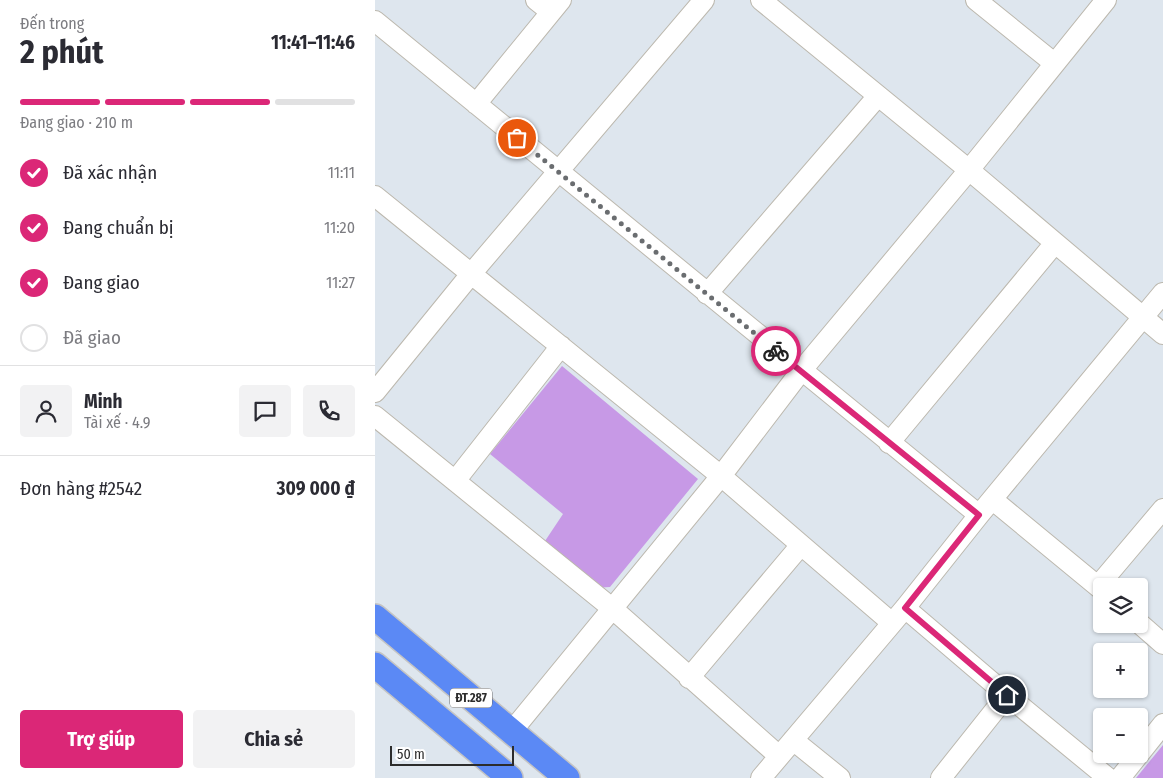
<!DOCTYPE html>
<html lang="vi">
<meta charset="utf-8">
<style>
:root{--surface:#fff;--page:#f2f2f3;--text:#2b2b33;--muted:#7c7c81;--line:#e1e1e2;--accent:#db2777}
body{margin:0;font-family:"Fira Sans Condensed",sans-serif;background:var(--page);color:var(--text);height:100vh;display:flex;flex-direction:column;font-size:19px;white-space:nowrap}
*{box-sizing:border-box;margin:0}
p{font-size:16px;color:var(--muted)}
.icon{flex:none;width:28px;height:28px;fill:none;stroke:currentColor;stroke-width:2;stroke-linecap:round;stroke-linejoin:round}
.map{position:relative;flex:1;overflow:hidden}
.panel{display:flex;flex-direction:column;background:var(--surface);width:375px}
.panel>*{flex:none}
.controls{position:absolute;left:718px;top:578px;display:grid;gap:10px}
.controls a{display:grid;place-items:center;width:55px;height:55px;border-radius:5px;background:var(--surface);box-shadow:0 1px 4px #0004;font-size:25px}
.scale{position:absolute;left:15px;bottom:12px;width:124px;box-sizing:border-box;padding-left:5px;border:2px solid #2c2c2c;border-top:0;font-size:14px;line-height:18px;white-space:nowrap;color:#2c2c2c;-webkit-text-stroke:4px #fff;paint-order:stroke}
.pin{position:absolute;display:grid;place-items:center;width:42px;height:42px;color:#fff;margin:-21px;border:2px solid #fff;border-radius:50%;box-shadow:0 1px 5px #0007}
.courier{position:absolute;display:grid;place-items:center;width:50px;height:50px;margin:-25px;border:4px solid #db2777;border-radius:50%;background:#fff;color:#222;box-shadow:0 1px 6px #0007}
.headline em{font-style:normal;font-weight:700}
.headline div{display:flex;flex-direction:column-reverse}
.headline{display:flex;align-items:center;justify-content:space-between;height:85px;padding:0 20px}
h1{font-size:32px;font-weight:700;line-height:38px}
.bar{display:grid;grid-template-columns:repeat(4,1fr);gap:8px 5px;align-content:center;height:60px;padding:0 20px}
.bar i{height:6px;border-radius:4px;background:var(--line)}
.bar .selected{background:var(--accent)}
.bar p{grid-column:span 4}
.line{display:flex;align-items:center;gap:12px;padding:0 20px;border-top:1px solid var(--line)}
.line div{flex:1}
.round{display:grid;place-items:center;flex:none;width:52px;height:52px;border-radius:5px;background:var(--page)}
ol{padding:0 20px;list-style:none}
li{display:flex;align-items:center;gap:15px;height:55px}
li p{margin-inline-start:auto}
li .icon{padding:5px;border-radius:50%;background:var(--accent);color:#fff;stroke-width:4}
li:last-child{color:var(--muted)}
li i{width:28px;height:28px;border:2px solid var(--line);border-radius:50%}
.cta{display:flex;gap:10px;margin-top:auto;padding:10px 20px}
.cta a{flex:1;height:58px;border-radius:5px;background:var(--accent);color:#fff;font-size:20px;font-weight:700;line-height:58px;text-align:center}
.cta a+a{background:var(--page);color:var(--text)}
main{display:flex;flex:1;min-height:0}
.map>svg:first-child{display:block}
.green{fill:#c799e6}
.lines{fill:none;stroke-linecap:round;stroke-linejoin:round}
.minor-casing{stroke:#bcb8ae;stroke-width:22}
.major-casing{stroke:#c4c4c4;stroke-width:28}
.minor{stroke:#fff;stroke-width:20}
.major{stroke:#5b89f5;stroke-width:25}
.done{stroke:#6a6d70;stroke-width:5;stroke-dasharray:0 9}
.route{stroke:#db2777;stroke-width:6}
.labels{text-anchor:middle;stroke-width:4;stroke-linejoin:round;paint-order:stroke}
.shield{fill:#fff;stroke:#6b6b6b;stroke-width:1}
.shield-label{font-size:12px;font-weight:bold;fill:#2c2c2c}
</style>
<main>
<section class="panel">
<div class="headline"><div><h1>2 phút</h1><p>Đến trong</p></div><em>11:41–11:46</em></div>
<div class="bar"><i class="selected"></i><i class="selected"></i><i class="selected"></i><i></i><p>Đang giao · 210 m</p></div>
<ol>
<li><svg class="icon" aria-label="check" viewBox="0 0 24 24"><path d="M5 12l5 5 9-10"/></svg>Đã xác nhận<p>11:11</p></li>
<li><svg class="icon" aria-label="check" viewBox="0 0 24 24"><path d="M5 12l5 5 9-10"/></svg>Đang chuẩn bị<p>11:20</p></li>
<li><svg class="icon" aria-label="check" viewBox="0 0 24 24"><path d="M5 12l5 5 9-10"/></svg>Đang giao<p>11:27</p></li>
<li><i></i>Đã giao</li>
</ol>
<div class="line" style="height:90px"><a class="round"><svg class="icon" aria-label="person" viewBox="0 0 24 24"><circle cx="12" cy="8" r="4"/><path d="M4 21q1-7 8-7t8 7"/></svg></a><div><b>Minh</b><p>Tài xế · 4.9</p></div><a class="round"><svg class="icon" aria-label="chat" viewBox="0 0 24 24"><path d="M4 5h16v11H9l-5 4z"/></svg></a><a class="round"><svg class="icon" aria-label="phone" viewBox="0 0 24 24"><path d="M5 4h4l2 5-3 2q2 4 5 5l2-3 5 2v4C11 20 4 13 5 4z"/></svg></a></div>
<div class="line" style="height:65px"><div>Đơn hàng #2542</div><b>309 000 ₫</b></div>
<div class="cta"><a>Trợ giúp</a><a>Chia sẻ</a></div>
</section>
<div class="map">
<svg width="788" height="778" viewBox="0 0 788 778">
<rect width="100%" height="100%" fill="#dee6ee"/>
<path class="green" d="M187,366L323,479L235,587L218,588L166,547L188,514L115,454Z
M788,745V778H761Z"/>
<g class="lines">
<defs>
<path id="minor" d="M161,0L176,12
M386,0L594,170L788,334
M601,0L679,63
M0,21L604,515
M101,104L186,0
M0,196L346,476L517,623
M332,294L503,96
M0,392L96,274L329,0
M0,416L238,609L404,756
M514,443L680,243
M80,481L186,346
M618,500L726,589
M723,586L788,509
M530,608L632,695L733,778
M764,623L788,644
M314,678L426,545
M137,731L346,476L426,371L594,170L731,0
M418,740L465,778
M386,778L530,608L604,515L788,293
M566,778L632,695
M745,778L788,724"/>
<path id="major" d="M0,617L192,778
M0,665L135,778"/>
</defs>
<use href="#minor" class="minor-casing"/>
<use href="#major" class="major-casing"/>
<use href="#minor" class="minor"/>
<use href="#major" class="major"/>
</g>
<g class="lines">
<path class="done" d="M142,138L401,351"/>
<path class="route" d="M401,351L604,515L530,608L632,695"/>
</g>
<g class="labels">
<rect class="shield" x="75" y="688.5" width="42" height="19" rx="4"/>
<g class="shield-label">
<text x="96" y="702">ĐT.287</text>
</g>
</g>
</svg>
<div class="controls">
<a><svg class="icon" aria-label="layers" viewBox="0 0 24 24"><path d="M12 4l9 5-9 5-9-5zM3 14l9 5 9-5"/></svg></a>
<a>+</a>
<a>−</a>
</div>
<div class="scale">50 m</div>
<div class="pin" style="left:142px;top:138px;background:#ea580c"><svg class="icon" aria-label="bag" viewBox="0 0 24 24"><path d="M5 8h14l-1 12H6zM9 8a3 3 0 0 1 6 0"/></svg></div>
<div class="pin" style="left:632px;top:695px;background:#1f2937"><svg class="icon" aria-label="home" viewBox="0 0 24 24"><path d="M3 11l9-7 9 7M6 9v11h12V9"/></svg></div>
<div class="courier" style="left:401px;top:351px"><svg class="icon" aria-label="bike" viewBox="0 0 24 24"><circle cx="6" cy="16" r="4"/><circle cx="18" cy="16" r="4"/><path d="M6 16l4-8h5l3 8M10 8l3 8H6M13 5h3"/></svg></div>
</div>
</main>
